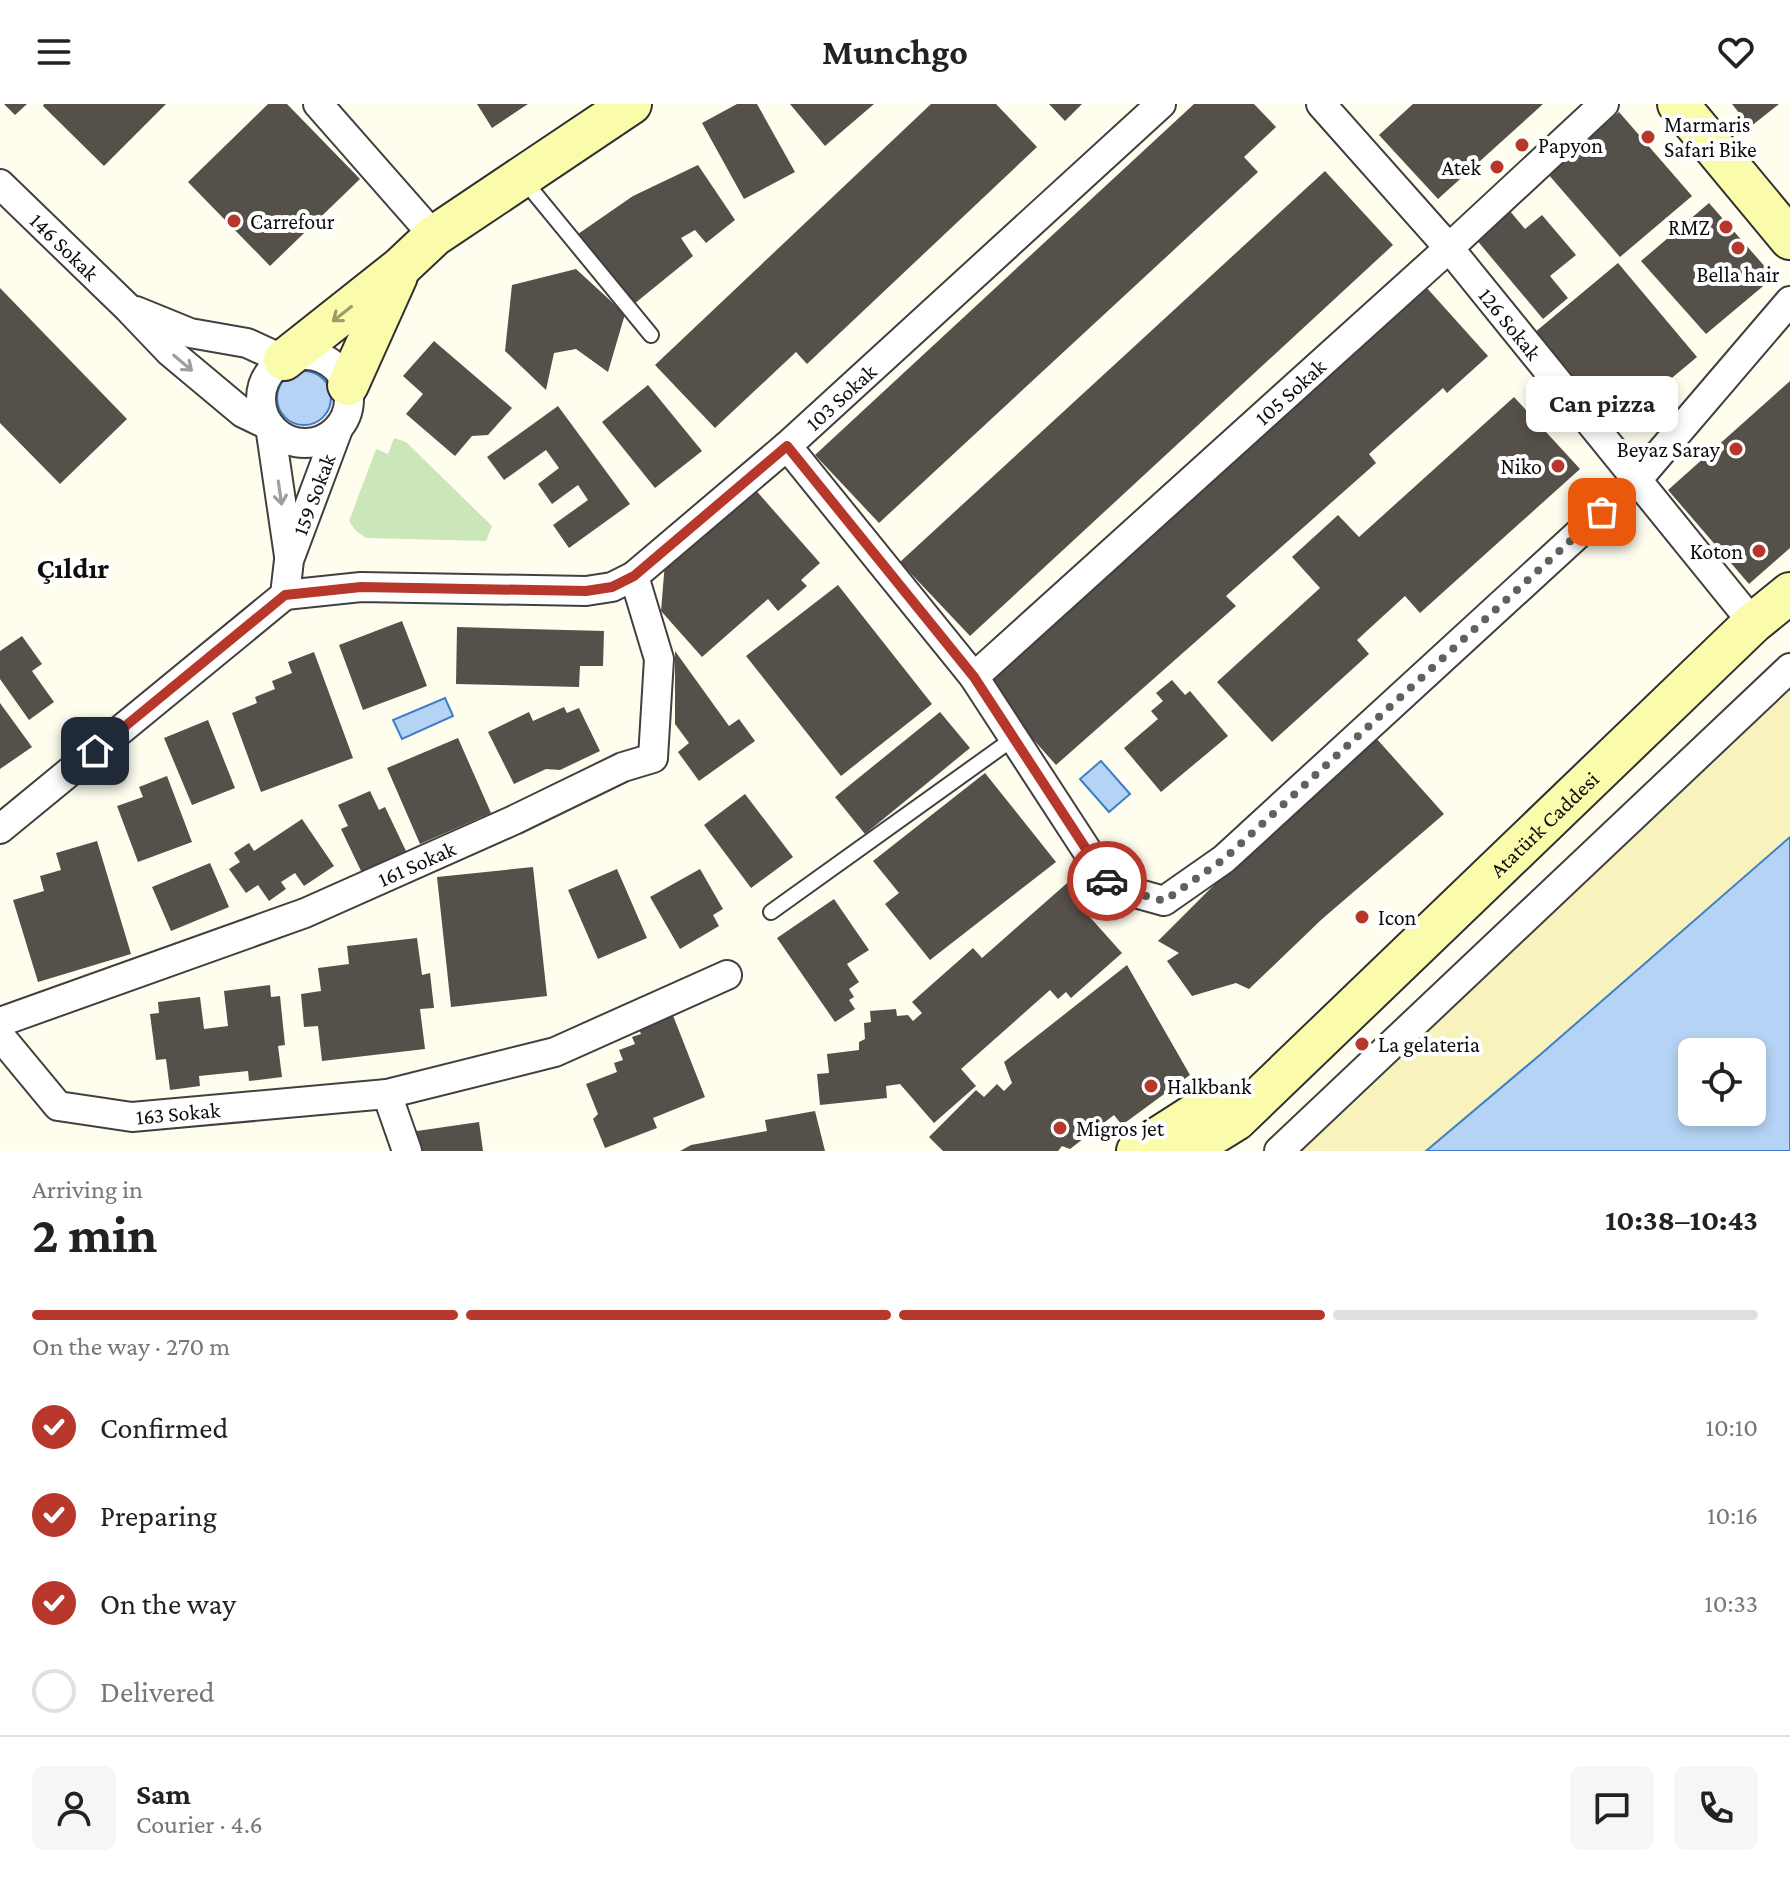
<!DOCTYPE html>
<meta charset="utf-8">
<style>
:root{--surface:#fff;--page:#f6f6f6;--text:#222;--muted:#767676;--line:#e0e0e0;--accent:#b8372b}
body{margin:0;font-family:"Crimson Pro",serif;background:var(--page);color:var(--text);height:100vh;display:flex;flex-direction:column;font-size:30px;white-space:nowrap}
*{box-sizing:border-box;margin:0}
p{font-size:26px;color:var(--muted)}
.icon{flex:none;width:44px;height:44px;fill:none;stroke:currentColor;stroke-width:2;stroke-linecap:round;stroke-linejoin:round}
.map{position:relative;height:1047px;overflow:hidden}
.sheet{display:flex;flex-direction:column;background:var(--surface);flex:1}
.sheet>*{flex:none}
.controls{position:absolute;left:1678px;top:934px;display:grid;gap:16px}
.controls a{display:grid;place-items:center;width:88px;height:88px;border-radius:12px;background:var(--surface);box-shadow:0 4px 12px #0003;font-size:40px}
.pin{position:absolute;display:grid;place-items:center;width:68px;height:68px;color:#fff;margin:-34px;border-radius:16px;box-shadow:0 4px 12px #0006}
.courier{position:absolute;display:grid;place-items:center;width:80px;height:80px;margin:-40px;border:6px solid #b8372b;border-radius:50%;background:#fff;color:#222;box-shadow:0 2px 10px #0007}
.bubble{position:absolute;height:56px;border-radius:12px;background:var(--surface);box-shadow:0 4px 12px #0003;font-size:26px;font-weight:700;line-height:56px;text-align:center}
.summary em{font-style:normal;font-weight:700}
.summary div{display:flex;flex-direction:column-reverse}
.summary{display:flex;align-items:center;justify-content:space-between;height:136px;padding:0 32px}
h1{font-size:52px;font-weight:700;line-height:60px}
.bar{display:grid;grid-template-columns:repeat(4,1fr);gap:12px 8px;align-content:center;height:96px;padding:0 32px}
.bar i{height:10px;border-radius:6px;background:var(--line)}
.bar .selected{background:var(--accent)}
.bar p{grid-column:span 4}
.line{display:flex;align-items:center;gap:20px;padding:0 32px;border-top:2px solid var(--line)}
.line div{flex:1}
.round{display:grid;place-items:center;flex:none;width:84px;height:84px;border-radius:12px;background:var(--page)}
ol{padding:0 32px;list-style:none}
li{display:flex;align-items:center;gap:24px;height:88px}
li p{margin-inline-start:auto}
li .icon{padding:8px;border-radius:50%;background:var(--accent);color:#fff;stroke-width:4}
li:last-child{color:var(--muted)}
li i{width:44px;height:44px;border:4px solid var(--line);border-radius:50%}
header{display:flex;justify-content:space-between;align-items:center;height:104px;padding:0 32px;background:var(--surface);font-size:36px;font-weight:700}
.map>svg:first-child{display:block}
.green{fill:#cbe7b9}
.sand{fill:#f8f3bc}
.water{fill:#b5d3f4;stroke:#3e7ec8;stroke-width:2;fill-rule:evenodd}
.building{fill:#55504a}
.lines{fill:none;stroke-linecap:round;stroke-linejoin:round}
.lane-casing{stroke:#404040;stroke-width:18}
.street-casing{stroke:#404040;stroke-width:32}
.secondary-casing{stroke:#2f2f2f;stroke-width:44}
.lane{stroke:#fff;stroke-width:14}
.street{stroke:#fff;stroke-width:28}
.secondary{stroke:#fafcab;stroke-width:40}
.oneway{stroke:#9b9c6c}
.oneway2{stroke:#9e9e9e}
.done{stroke:#61615c;stroke-width:8;stroke-dasharray:0 14.4}
.route{stroke:#b8372b;stroke-width:10}
.poi-dot{fill:#b8372b;stroke:#fff;stroke-width:3}
.labels{text-anchor:middle;stroke-width:8;stroke-linejoin:round;paint-order:stroke}
.poi-label{font-size:22px;fill:#0d0d0d;stroke:#fff;text-anchor:start}
.street-label{font-size:22px;fill:#0d0d0d;stroke:#fff}
.district-label{font-size:30px;font-weight:bold;fill:#0d0d0d;stroke:#fff}
</style>
<header><svg class="icon" aria-label="menu" viewBox="0 0 24 24"><path d="M4 6h16M4 12h16M4 18h16"/></svg>Munchgo<svg class="icon" aria-label="heart" viewBox="0 0 24 24"><path d="M12 20l-8-8c-3-5 5-10 8-4 3-6 11-1 8 4z"/></svg></header>
<div class="map">
<svg width="1790" height="1047" viewBox="0 0 1790 1047">
<rect width="100%" height="100%" fill="#fefdee"/>
<path class="green" d="M394,334L406,338L492,422L486,437L366,434L356,427L349,417L376,345L388,350Z"/>
<path class="sand" d="M1790,564V733L1541,950L1426,1047H1279Z"/>
<path class="water" d="M277 294a27 27 0 1 1 54 0a27 27 0 1 1-54 0Z
M445,594L453,612L402,635L393,616Z
M1101,657L1130,690L1109,708L1080,675Z
M1790,733V1047H1426L1541,950ZM1692,948H1752V1008H1692Z"/>
<path class="building" d="M4,0H27L15,11Z
M44,0H166L104,62L43,2Z
M268,0H287L360,75L270,162L188,78Z
M477,0H528L492,24Z
M737,0H757L795,68L744,95L702,19Z
M790,0H874L825,42Z
M931,0H996L1037,43L807,260L796,248L715,324L655,261Z
M1049,0H1082L1065,17Z
M1194,0H1254L1276,23L1244,53L1258,68L879,419L815,351Z
M1413,0H1543L1438,95L1379,31Z
M1732,0H1779L1750,23Z
M1619,8L1692,92L1620,153L1548,70Z
M698,61L735,116L706,139L695,126L681,134L693,152L634,200L578,130L633,92Z
M1325,67L1393,141L970,532L900,458Z
M1709,99L1774,173L1706,230L1641,157Z
M1509,106L1525,125L1542,111L1576,151L1550,172L1568,194L1543,215L1475,134Z
M1618,159L1697,253L1613,323L1534,229Z
M576,165L625,210L608,268L576,245L554,249L546,286L505,247L512,181Z
M1426,183L1488,252L1447,289L1443,284L1369,350L1376,359L1226,492L1236,502L1056,661L981,577Z
M0,184L127,315L60,380L0,319Z
M434,237L512,304L488,331L472,332L455,352L406,310L423,290L403,272Z
M1790,277V444L1749,480L1668,386Z
M648,281L702,347L655,384L602,318Z
M1514,293L1580,365L1420,509L1405,492L1357,536L1369,550L1272,638L1217,578L1320,484L1292,453L1338,411L1359,433Z
M558,302L630,400L569,444L553,421L588,396L578,381L552,400L538,380L559,364L546,346L504,376L487,353Z
M752,382L820,459L801,476L807,482L778,507L768,495L702,553L661,507L665,458Z
M838,481L932,600L841,672L746,552Z
M402,517L427,582L363,606L339,541Z
M457,523L604,527L603,562H580L579,583L456,580Z
M22,532L42,560L32,567L54,598L29,616L0,575V547Z
M675,547L729,622L739,615L755,637L699,677L678,648L689,639L675,620Z
M314,548L353,654L261,688L232,609L257,599L255,593L275,585L272,577L292,569L288,558Z
M1172,576L1185,591L1190,587L1228,632L1161,688L1124,644L1158,615L1151,607L1163,597L1156,589Z
M0,599L32,643L0,665Z
M564,603L567,609L579,604L600,647L560,666L546,665L514,680L488,628L529,608L533,617Z
M940,608L970,644L865,730L835,693Z
M208,616L235,684L192,701L164,634Z
M458,634L491,709L420,740L387,664Z
M1376,634L1444,710L1321,816L1249,885L1236,879L1192,892L1167,857L1179,849L1158,837L1255,740Z
M985,669L1056,758L930,856L885,800L899,789L873,757Z
M167,672L192,738L138,758L117,702L143,693L139,683Z
M370,687L379,706L385,703L406,747L362,769L341,725L348,722L338,701Z
M745,690L793,753L751,784L704,721Z
M302,715L334,762L304,782L295,769L281,778L286,785L269,797L258,781L246,789L229,765L240,758L234,749L249,739L254,747Z
M97,737L131,850L38,878L13,796L44,787L40,772L61,766L56,749Z
M210,759L229,803L171,827L152,783Z
M533,763L547,892L451,903L437,773Z
M617,765L647,834L598,855L568,786Z
M700,765L723,805L713,811L719,822L680,845L650,793Z
M1074,773L1099,801L1088,811L1122,849L1071,894L1066,888L1058,895L1050,886L961,965L976,982L934,1019L900,980L886,982L887,994L820,1001L817,970L829,969L827,950L859,946V938L865,935L864,919L871,918L870,907L896,905L897,912L908,911L913,917L922,909L912,898L973,844L982,854Z
M834,795L869,846L847,860L859,878L849,885L854,893L849,896L855,905L835,918L777,834Z
M417,834L422,871L430,869L434,904L420,905L425,945L322,957L318,922L304,923L301,890L321,887L318,864L349,860L347,842Z
M1127,861L1190,971L1122,1021L1114,1011L1070,1045L1062,1042L1058,1047H943L929,1033L976,986L984,993L997,980L1004,987L1012,979L1004,958Z
M270,881L271,893L280,892L285,941L278,942L282,973L249,977L248,967L199,972L200,982L170,986L166,955L156,956L150,910L159,909L158,898L200,893L204,925L228,922L224,887Z
M672,909L705,993L653,1014L657,1024L605,1044L593,1015L598,1010L586,980L617,968L614,959L623,956L619,946L635,940L632,933L641,930L638,923Z
M815,1007L825,1047H680L691,1041L767,1027L765,1016Z
M479,1018L483,1047H413L410,1028Z"/>
<g class="lines">
<defs>
<path id="lane" d="M522,74L651,231
M771,808L1014,634"/>
<g id="street">
<path d="M318,0L434,132"/>
<path id="s1" d="M1321,0L1449,144L1753,519"/>
<path id="s2" d="M0,80L128,204L170,248L243,309L270,322L289,452"/>
<path d="M136,207L190,229L247,239L284,256"/>
<circle cx="305" cy="295" r="44"/>
<path d="M787,342L974,573L1110,782L1164,797L1224,755L1637,376L1790,197"/>
<path id="s3" d="M285,491L361,483L586,487L612,483L634,472L787,342L1161,0"/>
<path id="s4" d="M974,573L1449,144L1604,0"/>
<path id="s5" d="M0,725L285,491L289,456L338,325"/>
<path id="s6" d="M0,918L305,809L514,716L623,663L653,654L659,555L634,472"/>
<path id="s7" d="M0,932L58,1002L132,1013L387,990L555,948L727,871"/>
<path d="M387,990L407,1047"/>
<path d="M1279,1047L1790,564"/>
</g>
<g id="secondary">
<path d="M1678,0L1790,135"/>
<path d="M284,256L400,164L434,132L631,0"/>
<path d="M348,281L397,172"/>
<path d="M1137,1047L1212,999"/>
<path id="s8" d="M1186,1047L1236,1016L1753,519L1790,489"/>
</g>
</defs>
<use href="#lane" class="lane-casing"/>
<use href="#street" class="street-casing"/>
<use href="#secondary" class="secondary-casing"/>
<use href="#lane" class="lane"/>
<use href="#street" class="street"/>
<use href="#secondary" class="secondary"/>
</g>
<defs><path id="oneway-shaft" d="M-6 0H5M1.5-3L5.5 0L1.5 3" fill="none" stroke-width="1.6" stroke-linecap="round" stroke-linejoin="round" transform="scale(2)"/></defs>
<use class="oneway" href="#oneway-shaft" transform="translate(342 210) rotate(142)"/>
<g class="oneway2">
<use href="#oneway-shaft" transform="translate(183 259) rotate(40)"/>
<use href="#oneway-shaft" transform="translate(280 389) rotate(82)"/>
</g>
<g class="lines">
<path class="done" d="M1107,777L1110,782L1164,797L1224,755L1602,408"/>
<path class="route" d="M95,647L285,491L361,483L586,487L612,483L634,472L787,342L974,573L1107,777"/>
</g>
<g class="poi-dot">
<circle cx="1648" cy="33" r="8"/>
<circle cx="1522" cy="41" r="8"/>
<circle cx="1497" cy="63" r="8"/>
<circle cx="234" cy="117" r="8"/>
<circle cx="1726" cy="123" r="8"/>
<circle cx="1738" cy="144" r="8"/>
<circle cx="1736" cy="345" r="8"/>
<circle cx="1558" cy="362" r="8"/>
<circle cx="1759" cy="447" r="8"/>
<circle cx="1362" cy="813" r="8"/>
<circle cx="1362" cy="940" r="8"/>
<circle cx="1151" cy="982" r="8"/>
<circle cx="1060" cy="1024" r="8"/>
</g>
<g class="labels">
<g class="poi-label">
<text x="1664" y="28">Marmaris<tspan x="1664" dy="25">Safari Bike</tspan></text>
<text x="1538" y="49">Papyon</text>
<text x="1481" y="71" text-anchor="end">Atek</text>
<text x="250" y="125">Carrefour</text>
<text x="1710" y="131" text-anchor="end">RMZ</text>
<text x="1738" y="178" text-anchor="middle">Bella hair</text>
<text x="1720" y="353" text-anchor="end">Beyaz Saray</text>
<text x="1542" y="370" text-anchor="end">Niko</text>
<text x="1743" y="455" text-anchor="end">Koton</text>
<text x="1378" y="821">Icon</text>
<text x="1378" y="948">La gelateria</text>
<text x="1167" y="990">Halkbank</text>
<text x="1076" y="1032">Migros jet</text>
</g>
<g class="street-label">
<text dy="8" stroke="none"><textPath href="#s2" startOffset="90">146 Sokak</textPath></text>
<text dy="8" stroke="none"><textPath href="#s1" startOffset="290">126 Sokak</textPath></text>
<text dy="8" stroke="none"><textPath href="#s4" startOffset="426">105 Sokak</textPath></text>
<text dy="8" stroke="none"><textPath href="#s3" startOffset="626">103 Sokak</textPath></text>
<text dy="8" stroke="none"><textPath href="#s5" startOffset="474">159 Sokak</textPath></text>
<text dy="8" stroke="none"><textPath href="#s8" startOffset="486">Atatürk Caddesi</textPath></text>
<text dy="8" stroke="none"><textPath href="#s6" startOffset="446">161 Sokak</textPath></text>
<text dy="8" stroke="none"><textPath href="#s7" startOffset="212">163 Sokak</textPath></text>
</g>
<g class="district-label">
<text x="73" y="474">Çıldır</text>
</g>
</g>
</svg>
<div class="controls">
<a><svg class="icon" aria-label="locate" viewBox="0 0 24 24"><circle cx="12" cy="12" r="6"/><path d="M12 2v4M12 18v4M2 12h4M18 12h4"/></svg></a>
</div>
<div class="pin" style="left:1602px;top:408px;background:#ea580c"><svg class="icon" aria-label="bag" viewBox="0 0 24 24"><path d="M5 8h14l-1 12H6zM9 8a3 3 0 0 1 6 0"/></svg></div>
<div class="pin" style="left:95px;top:647px;background:#1f2937"><svg class="icon" aria-label="home" viewBox="0 0 24 24"><path d="M3 11l9-7 9 7M6 9v11h12V9"/></svg></div>
<div class="courier" style="left:1107px;top:777px"><svg class="icon" aria-label="car" viewBox="0 0 24 24"><path d="M5 17H2v-5l4-1 3-4h7l3 4 3 1v5h-3M9 17h6M6 11h13"/><circle cx="7" cy="17" r="2"/><circle cx="17" cy="17" r="2"/></svg></div>
<div class="bubble" style="left:1526px;top:272px;width:152px">Can pizza</div>
</div>
<section class="sheet">
<div class="summary"><div><h1>2 min</h1><p>Arriving in</p></div><em>10:38–10:43</em></div>
<div class="bar"><i class="selected"></i><i class="selected"></i><i class="selected"></i><i></i><p>On the way · 270 m</p></div>
<ol>
<li><svg class="icon" aria-label="check" viewBox="0 0 24 24"><path d="M5 12l5 5 9-10"/></svg>Confirmed<p>10:10</p></li>
<li><svg class="icon" aria-label="check" viewBox="0 0 24 24"><path d="M5 12l5 5 9-10"/></svg>Preparing<p>10:16</p></li>
<li><svg class="icon" aria-label="check" viewBox="0 0 24 24"><path d="M5 12l5 5 9-10"/></svg>On the way<p>10:33</p></li>
<li><i></i>Delivered</li>
</ol>
<div class="line" style="height:144px"><a class="round"><svg class="icon" aria-label="person" viewBox="0 0 24 24"><circle cx="12" cy="8" r="4"/><path d="M4 21q1-7 8-7t8 7"/></svg></a><div><b>Sam</b><p>Courier · 4.6</p></div><a class="round"><svg class="icon" aria-label="chat" viewBox="0 0 24 24"><path d="M4 5h16v11H9l-5 4z"/></svg></a><a class="round"><svg class="icon" aria-label="phone" viewBox="0 0 24 24"><path d="M5 4h4l2 5-3 2q2 4 5 5l2-3 5 2v4C11 20 4 13 5 4z"/></svg></a></div>
</section>
